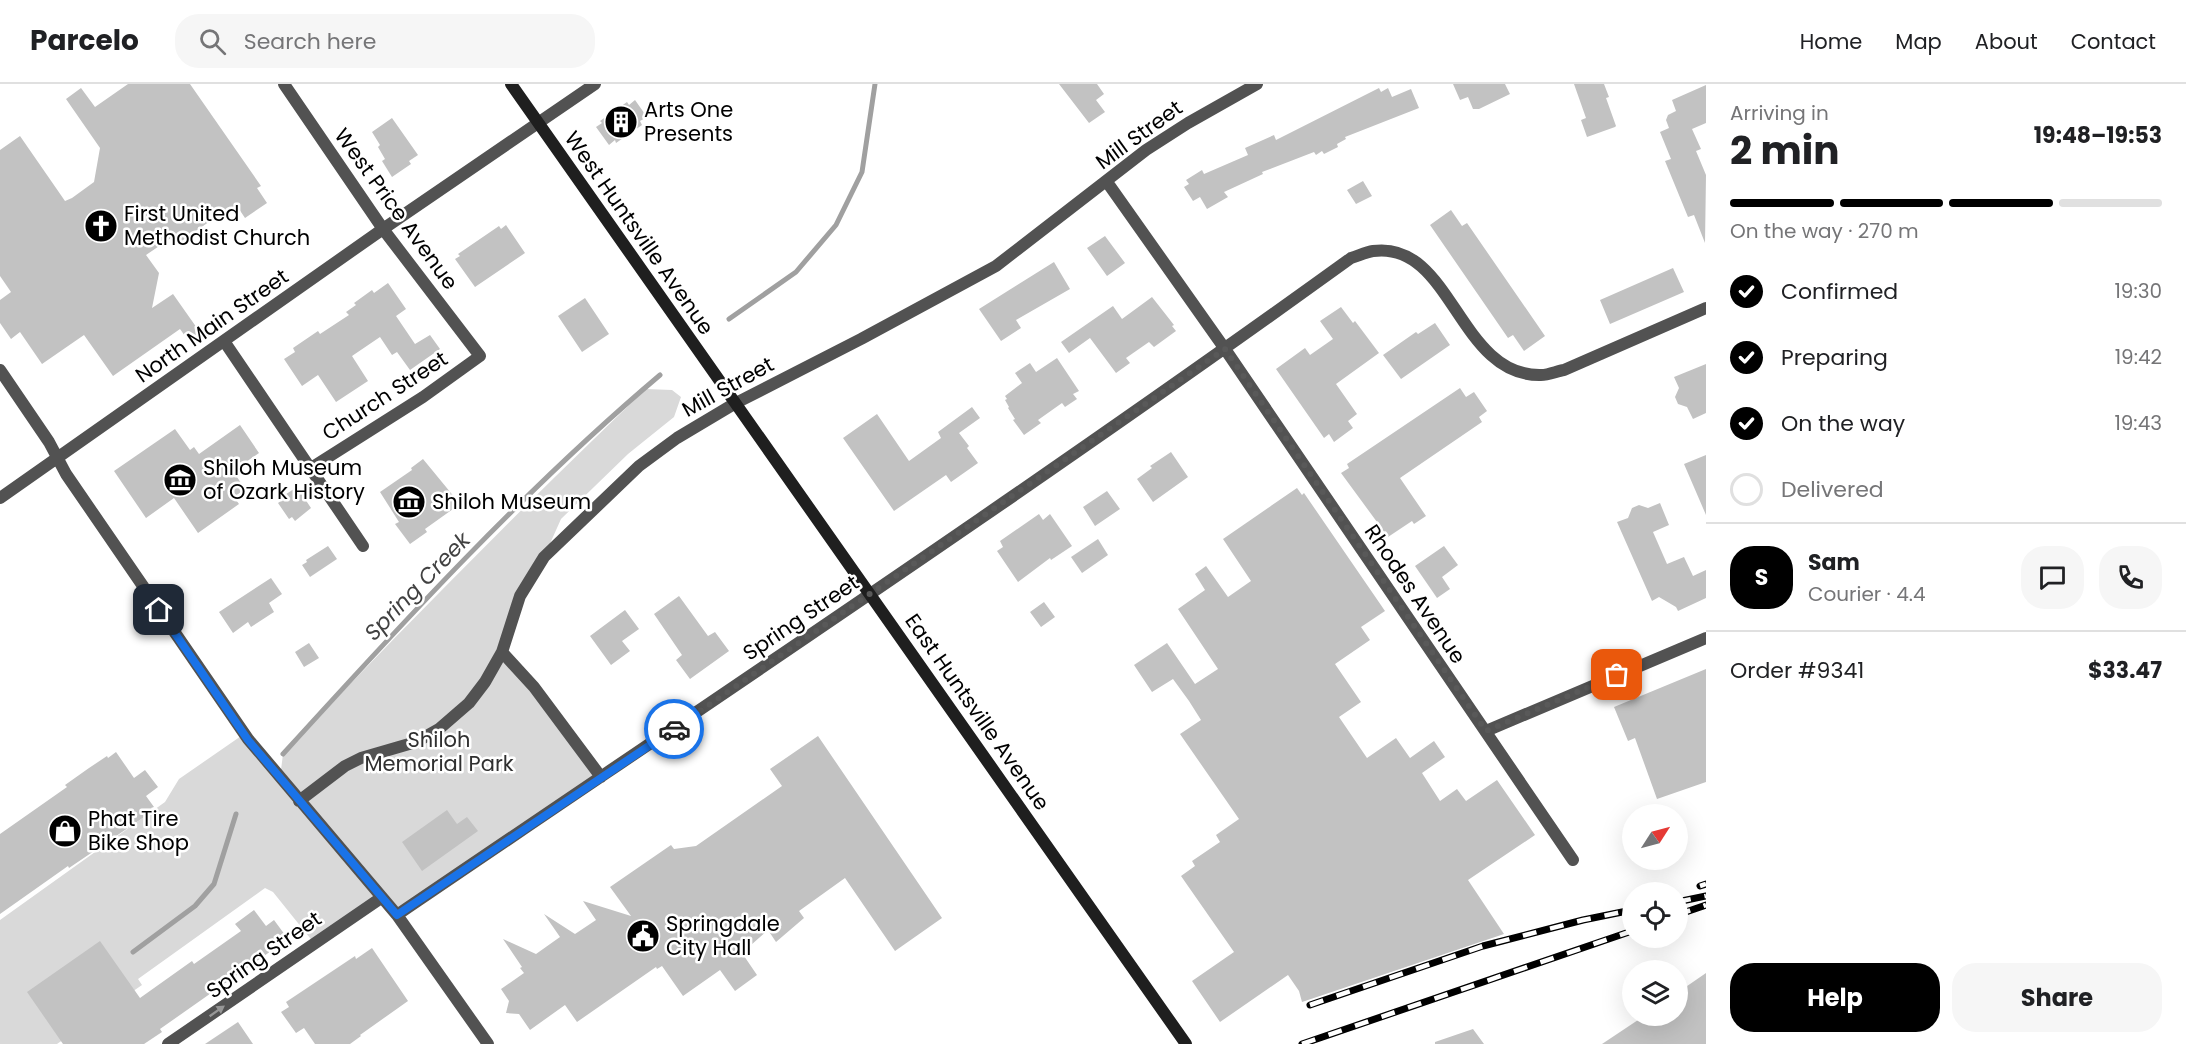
<!DOCTYPE html>
<meta charset="utf-8">
<style>
:root{--surface:#fff;--page:#f6f6f6;--text:#202124;--muted:#757577;--line:#e0e0e0;--accent:#000}
body{margin:0;font-family:Poppins,sans-serif;background:var(--page);color:var(--text);height:100vh;display:flex;flex-direction:column;font-size:22px;white-space:nowrap}
*{box-sizing:border-box;margin:0}
p{font-size:20px;color:var(--muted)}
.icon{flex:none;width:33px;height:33px;fill:none;stroke:currentColor;stroke-width:2;stroke-linecap:round;stroke-linejoin:round}
.map{position:relative;flex:1;overflow:hidden}
.panel{display:flex;flex-direction:column;background:var(--surface);width:480px}
.panel>*{flex:none}
.needle{width:39px;rotate:54deg}
.controls{position:absolute;left:1622px;top:720px;display:grid;gap:12px}
.controls a{display:grid;place-items:center;width:66px;height:66px;border-radius:50%;background:var(--surface);box-shadow:0 6px 24px #0002;font-size:30px}
.pin{position:absolute;display:grid;place-items:center;width:51px;height:51px;color:#fff;margin:-26px;border-radius:12px;box-shadow:0 3px 9px #0006}
.courier{position:absolute;display:grid;place-items:center;width:60px;height:60px;margin:-30px;border:4px solid #1a73e8;border-radius:50%;background:#fff;color:#222;box-shadow:0 2px 8px #0007}
.head em{font-style:normal;font-weight:700}
.head div{display:flex;flex-direction:column-reverse}
.head{display:flex;align-items:center;justify-content:space-between;height:102px;padding:0 24px}
h1{font-size:39px;font-weight:700;line-height:45px}
.bar{display:grid;grid-template-columns:repeat(4,1fr);gap:9px 6px;align-content:center;height:72px;padding:0 24px}
.bar i{height:8px;border-radius:4px;background:var(--line)}
.bar .selected{background:var(--accent)}
.bar p{grid-column:span 4}
.line{display:flex;align-items:center;gap:15px;padding:0 24px;border-top:2px solid var(--line)}
.line div{flex:1}
.round{display:grid;place-items:center;flex:none;width:63px;height:63px;border-radius:24px;background:var(--page)}
ol{padding:0 24px;list-style:none}
li{display:flex;align-items:center;gap:18px;height:66px}
li p{margin-inline-start:auto}
li .icon{padding:6px;border-radius:50%;background:var(--accent);color:#fff;stroke-width:4}
li:last-child{color:var(--muted)}
li i{width:33px;height:33px;border:3px solid var(--line);border-radius:50%}
.button{display:flex;gap:12px;margin-top:auto;padding:12px 24px}
.button a{flex:1;height:69px;border-radius:24px;background:var(--accent);color:#fff;font-size:24px;font-weight:700;line-height:69px;text-align:center}
.button a+a{background:var(--page);color:var(--text)}
header{display:flex;align-items:center;gap:36px;box-sizing:border-box;height:84px;padding:0 30px;background:var(--surface);border-bottom:2px solid var(--line)}
header strong{font-size:28px}
nav{display:flex;gap:33px;margin-inline-start:auto;font-size:21px}
.search{width:420px;height:54px;background:var(--page);display:flex;align-items:center;gap:15px;box-sizing:border-box;padding:0 21px;border-radius:24px;color:var(--muted);font-size:22px}
main{display:flex;flex:1;min-height:0}
.map>svg:first-child{display:block}
.green{fill:#d9d9d9}
.lines{fill:none;stroke-linecap:round;stroke-linejoin:round}
.stream{stroke:#a0a0a0;stroke-width:5}
.building{fill:#c2c2c2}
.minor{stroke:#525252;stroke-width:12}
.secondary{stroke:#1f1f1f;stroke-width:12}
.rail-casing{stroke:#000;stroke-width:7}
.rail{stroke:#fff;stroke-width:4.5;stroke-dasharray:14;stroke-linecap:butt}
.oneway{fill:#979797}
.done{stroke:#595959;stroke-width:6;stroke-dasharray:0 10.8}
.route{stroke:#1a73e8;stroke-width:8}
.labels{text-anchor:middle;stroke-width:5;stroke-linejoin:round;paint-order:stroke}
.poi-label{font-size:21px;fill:#000;stroke:#fff;text-anchor:start}
.street-label{font-size:21px;fill:#000;stroke:#fff}
.park-label{font-size:21px;fill:#303030;stroke:#fff}
.water-label{font-size:22px;font-style:italic;fill:#414141;stroke:#fff}
</style>
<header>
<strong>Parcelo</strong>
<div class="search"><svg class="icon" aria-label="search" viewBox="0 0 24 24"><circle cx="10" cy="10" r="6"/><path d="M15 15l6 6"/></svg>Search here</div>
<nav><a>Home</a><a>Map</a><a>About</a><a>Contact</a></nav>
</header>
<main>
<div class="map">
<svg width="1706" height="960" viewBox="0 0 1706 960">
<rect width="100%" height="100%" fill="#fff"/>
<path class="green" d="M646,305L672,306L681,313L674,333L628,370L561,435L544,473L531,493L502,568L601,693L397,831L381,814L314,859L273,808L265,804L138,895L142,901L57,960H0V836L165,718L179,695L244,650L280,694L283,670C402,545 522,423 646,305Z"/>
<g class="lines">
<path class="stream" d="M729,235L796,188L836,141L862,88L875,0
M283,670C403,538 524,406 660,291
M133,868L195,822L214,800L236,730"/>
</g>
<path class="building" d="M128,0H190L261,102L257,104L267,119L245,134L237,122L225,131L223,128L176,161L171,154L146,171L159,189L152,224L173,210L204,254L192,262L180,245L113,292L84,251L42,280L20,248L11,255L0,239V216L11,208L0,192V66L20,52L65,117L72,114L94,98L100,64L66,15L81,4L95,23Z
M1059,0H1097L1104,10L1096,16L1105,28L1089,39Z
M1453,0H1505L1510,10L1479,25H1473L1468,13L1460,16Z
M1574,0H1604L1609,13L1606,14L1616,42L1615,43L1587,53L1581,36L1586,34Z
M1706,1V39L1692,45L1701,65L1696,67L1706,91L1705,159L1694,131L1688,133L1665,77L1671,75L1660,48L1669,44L1666,36L1668,31L1676,27L1672,16Z
M1379,4L1381,8L1388,4L1392,13L1411,5L1419,24L1345,53L1346,55L1337,60L1338,63L1324,70L1322,67L1316,71L1314,68L1262,88L1263,90L1224,108L1228,113L1207,125L1200,113L1193,117L1184,103L1189,100L1186,96L1202,86L1204,90L1248,71L1245,64L1274,51L1276,56Z
M635,16L647,33L640,37L642,41L616,59L615,56L609,61L596,43L602,39L600,37L627,18L629,21Z
M392,34L418,71L409,77L411,80L392,93L382,77L385,75L378,63L380,61L372,48Z
M1363,97L1372,112L1356,120L1347,106Z
M1451,126L1462,142L1467,139L1545,252L1524,267L1513,251L1508,254L1430,141Z
M506,141L525,169L475,203L455,175L460,172L458,170L499,142L501,145Z
M1105,152L1125,179L1107,192L1087,164Z
M1054,178L1070,205L1016,236L1021,244L1001,257L979,225Z
M1673,184L1684,208L1610,240L1600,216Z
M388,199L406,225L396,232L415,260L430,251L440,265L410,286L397,268L392,271L380,253L352,272L368,297L336,318L318,291L302,302L284,275L295,268L293,264L318,247L320,250L349,231L346,228L356,221L354,219L372,206L374,209Z
M1152,213L1174,241L1172,242L1176,247L1154,263L1149,258L1126,274L1130,279L1116,289L1090,254L1069,269L1061,258L1113,222L1122,235Z
M585,214L609,250L582,268L558,232Z
M1341,223L1353,239L1355,237L1379,269L1336,300L1357,330L1348,337L1353,344L1334,358L1329,350L1324,354L1276,285L1305,264L1310,271L1333,255L1320,237Z
M1435,239L1450,261L1401,295L1383,271L1416,248L1418,250Z
M1057,274L1079,307L1073,310L1077,315L1065,323L1062,319L1038,336L1041,339L1024,351L1013,336L1015,335L1008,324L1009,323L1005,316L1007,315L1005,312L1022,299L1015,289L1030,279L1036,288Z
M1706,280V329L1693,335L1687,323L1678,320L1675,313L1679,304L1674,293Z
M1460,304L1466,313L1474,308L1487,327L1479,333L1482,338L1400,394L1426,432L1414,440L1412,437L1388,453L1341,389L1349,384L1347,380Z
M972,323L980,334L959,349L969,362L967,364L978,379L951,398L946,391L894,427L843,354L877,330L909,377L941,354L938,348Z
M240,341L259,369L233,387L245,405L234,413L239,420L198,449L174,414L146,434L114,387L175,345L190,366L194,363L199,370Z
M1171,368L1188,393L1153,418L1137,395L1152,384L1150,382Z
M1706,371V431L1684,380Z
M423,375L460,420L425,445L427,448L410,460L395,440L399,438L380,408L412,386L411,384Z
M297,403L311,424L295,437L292,433L289,435L278,419L282,416L280,414Z
M1297,404L1302,411L1304,409L1385,527L1361,543L1370,556L1335,580L1361,618L1339,633L1367,674L1396,654L1410,674L1434,657L1445,673L1422,689L1440,717L1457,705L1466,717L1497,696L1535,751L1468,796L1504,850L1302,918L1299,907L1288,891L1220,938L1192,897L1234,868L1181,792L1195,782L1192,777L1220,758L1216,751L1239,735L1180,650L1201,636L1189,617L1173,595L1152,608L1134,581L1167,559L1195,600L1218,585L1178,525L1205,506L1195,490L1206,482L1228,513L1251,497L1223,455Z
M1107,407L1120,425L1095,442L1083,423Z
M1660,419L1669,441L1653,448L1667,480L1684,473L1693,492L1706,486V514L1678,527L1676,523L1659,513L1652,517L1617,438L1628,434L1632,424L1639,421L1648,424Z
M1039,430L1043,436L1050,430L1072,462L1051,476L1050,474L1018,498L997,467L1003,463L1000,457Z
M1098,455L1108,471L1082,489L1071,473Z
M328,462L337,475L310,493L302,481L307,478L306,476Z
M1444,462L1458,481L1442,493L1450,505L1437,514L1415,482Z
M271,494L282,510L269,519L274,528L251,543L248,538L233,549L219,528Z
M679,512L708,552L715,548L729,567L690,595L676,576L682,571L654,530Z
M1044,518L1055,533L1041,543L1030,528Z
M625,526L639,545L622,557L630,567L611,581L590,552Z
M309,559L319,574L304,583L295,568Z
M1706,585V698L1657,715L1635,654L1628,657L1614,623Z
M818,652L942,834L895,867L845,794L799,827L804,834L776,858L768,846L742,869L757,891L735,907L720,886L683,912L662,882L657,885L656,883L577,938L565,921L530,946L519,930L506,929L509,917L501,905L524,889L520,884L522,883L503,855L536,870L560,853L544,830L575,850L596,836L583,817L631,832L610,803L671,761L674,765L696,762L782,702L770,685Z
M116,668L134,694L145,686L158,703L146,712L154,723L151,724L153,727L69,784L68,782L0,830V750L67,703L65,701L89,684L107,672L108,674Z
M447,726L457,740L467,733L478,747L422,787L402,758Z
M254,826L266,842L274,836L288,855L160,945L162,948L144,960H63L27,908L100,857L140,914L192,877L194,880L241,847L235,840Z
M372,864L408,917L360,951L361,952L350,960H315L304,944L296,949L281,928L289,923L286,918L355,872L356,875Z
M1706,889V960H1602L1644,932H1677V909Z
M238,938L253,960H205Z
M1473,945L1484,960H1435V958Z"/>
<g class="lines">
<path class="minor" d="M284,0L383,145L480,272L423,313L311,384
M1107,98L1225,265L1573,776
M224,257L363,462
M0,286L49,358L66,390L248,655L397,831L488,960
M0,414L383,145L595,0
M502,568L534,603L601,693
M1486,647L1706,554
M299,717L345,682L361,674L416,658L439,645L469,619L485,598L502,568L520,512L544,473L639,382L677,354L734,320L861,255L996,182L1146,66L1188,39L1257,0
M397,831C716,614 1038,400 1351,174C1358,172 1366,168 1373,167C1452,156 1458,293 1541,291C1549,291 1557,287 1564,286L1706,224
M168,960L381,814"/>
<path class="secondary" d="M511,0L1186,960"/>
<defs>
<path id="rail" d="M1700,802L1706,800
M1677,818L1706,812
M1677,831L1706,821
M1310,921L1483,862L1583,836L1632,826
M1302,960L1632,847"/>
</defs>
<use href="#rail" class="rail-casing"/>
<use href="#rail" class="rail"/>
</g>
<defs><path id="oneway-solid" d="M-6-.8H1V-3.2L6.5 0L1 3.2V.8H-6Z" transform="scale(1.5)"/></defs>
<use class="oneway" href="#oneway-solid" transform="translate(217 927) rotate(-35)"/>
<g class="lines">
<path class="done" d="M674,645L1225,265L1486,647L1617,591"/>
<path class="route" d="M159,526L248,656L397,831L674,645"/>
</g>
<defs>
<symbol id="building-disc" viewBox="-11 -11 22 22"><circle r="9.5" fill="#000" stroke="#fff"/><path d="M-4-6H4V6H1V3H-1V6H-4ZM-2.5-4.3h1.7v1.8h-1.7ZM.8-4.3h1.7v1.8H.8ZM-2.5-1h1.7V.8h-1.7ZM.8-1h1.7V.8H.8Z" fill="#fff"/></symbol>
<symbol id="church-disc" viewBox="-11 -11 22 22"><circle r="9.5" fill="#000" stroke="#fff"/><path d="M-1.2-6h2.4v3.5h3.3v2.4h-3.3V6h-2.4V-.1h-3.3v-2.4h3.3Z" fill="#fff"/></symbol>
<symbol id="museum-disc" viewBox="-11 -11 22 22"><circle r="9.5" fill="#000" stroke="#fff"/><path d="M0-6L6-3V-2H-6V-3ZM-5-1h2V3h-2ZM-1-1h2V3h-2ZM3-1h2V3H3ZM-6 4H6V6H-6Z" fill="#fff"/></symbol>
<symbol id="shop-disc" viewBox="-11 -11 22 22"><circle r="9.5" fill="#000" stroke="#fff"/><path d="M-5-2.5h2.3a2.7 3.5 0 0 1 5.4 0H5L5.5 6h-11ZM-1.5-2.5h3a1.5 2.3 0 0 0-3 0Z" fill="#fff"/></symbol>
<symbol id="civic-disc" viewBox="-11 -11 22 22"><circle r="9.5" fill="#000" stroke="#fff"/><path d="M-.6-6.5H3V-4.5H.6V-3L4-1V1h2V6H-6V1h2V-1L-.6-3ZM-1.2 2.5V6h2.4V2.5Z" fill="#fff"/></symbol>
</defs>
<g fill-rule="evenodd">
<use href="#building-disc" x="602" y="19" width="38" height="38"/>
<use href="#church-disc" x="82" y="123" width="38" height="38"/>
<use href="#museum-disc" x="161" y="377" width="38" height="38"/>
<use href="#museum-disc" x="390" y="399" width="38" height="38"/>
<use href="#shop-disc" x="46" y="728" width="38" height="38"/>
<use href="#civic-disc" x="624" y="833" width="38" height="38"/>
</g>
<g class="labels">
<g class="poi-label">
<text x="644" y="33">Arts One<tspan x="644" dy="24">Presents</tspan></text>
<text x="124" y="137">First United<tspan x="124" dy="24">Methodist Church</tspan></text>
<text x="203" y="391">Shiloh Museum<tspan x="203" dy="24">of Ozark History</tspan></text>
<text x="432" y="425">Shiloh Museum</text>
<text x="88" y="742">Phat Tire<tspan x="88" dy="24">Bike Shop</tspan></text>
<text x="666" y="847">Springdale<tspan x="666" dy="24">City Hall</tspan></text>
</g>
<g class="street-label">
<text transform="translate(1139 51) rotate(-36)" y="7">Mill Street</text>
<text transform="translate(396 125) rotate(54)" y="7">West Price Avenue</text>
<text transform="translate(639 149) rotate(55)" y="7">West Huntsville Avenue</text>
<text transform="translate(212 242) rotate(-35)" y="7">North Main Street</text>
<text transform="translate(728 303) rotate(-29)" y="7">Mill Street</text>
<text transform="translate(385 312) rotate(-33)" y="7">Church Street</text>
<text transform="translate(1415 510) rotate(56)" y="7">Rhodes Avenue</text>
<text transform="translate(801 534) rotate(-34)" y="7">Spring Street</text>
<text transform="translate(977 628) rotate(55)" y="7">East Huntsville Avenue</text>
<text transform="translate(264 871) rotate(-35)" y="7">Spring Street</text>
</g>
<g class="park-label">
<text x="439" y="663">Shiloh<tspan x="439" dy="24">Memorial Park</tspan></text>
</g>
<g class="water-label">
<text transform="translate(417 502) rotate(-46)" y="8">Spring Creek</text>
</g>
</g>
</svg>
<div class="controls">
<a><svg class="needle" viewBox="-14 -14 28 28"><path d="M0-13l5 13h-10z" fill="#e53935"/><path d="M0 13l5-13h-10z" fill="#757577"/></svg></a>
<a><svg class="icon" aria-label="locate" viewBox="0 0 24 24"><circle cx="12" cy="12" r="6"/><path d="M12 2v4M12 18v4M2 12h4M18 12h4"/></svg></a>
<a><svg class="icon" aria-label="layers" viewBox="0 0 24 24"><path d="M12 4l9 5-9 5-9-5zM3 14l9 5 9-5"/></svg></a>
</div>
<div class="pin" style="left:1617px;top:591px;background:#ea580c"><svg class="icon" aria-label="bag" viewBox="0 0 24 24"><path d="M5 8h14l-1 12H6zM9 8a3 3 0 0 1 6 0"/></svg></div>
<div class="pin" style="left:159px;top:526px;background:#1f2937"><svg class="icon" aria-label="home" viewBox="0 0 24 24"><path d="M3 11l9-7 9 7M6 9v11h12V9"/></svg></div>
<div class="courier" style="left:674px;top:645px"><svg class="icon" aria-label="car" viewBox="0 0 24 24"><path d="M5 17H2v-5l4-1 3-4h7l3 4 3 1v5h-3M9 17h6M6 11h13"/><circle cx="7" cy="17" r="2"/><circle cx="17" cy="17" r="2"/></svg></div>
</div>
<section class="panel">
<div class="head"><div><h1>2 min</h1><p>Arriving in</p></div><em>19:48–19:53</em></div>
<div class="bar"><i class="selected"></i><i class="selected"></i><i class="selected"></i><i></i><p>On the way · 270 m</p></div>
<ol>
<li><svg class="icon" aria-label="check" viewBox="0 0 24 24"><path d="M5 12l5 5 9-10"/></svg>Confirmed<p>19:30</p></li>
<li><svg class="icon" aria-label="check" viewBox="0 0 24 24"><path d="M5 12l5 5 9-10"/></svg>Preparing<p>19:42</p></li>
<li><svg class="icon" aria-label="check" viewBox="0 0 24 24"><path d="M5 12l5 5 9-10"/></svg>On the way<p>19:43</p></li>
<li><i></i>Delivered</li>
</ol>
<div class="line" style="height:108px"><b class="round" style="background:var(--accent);color:#fff">S</b><div><b>Sam</b><p>Courier · 4.4</p></div><a class="round"><svg class="icon" aria-label="chat" viewBox="0 0 24 24"><path d="M4 5h16v11H9l-5 4z"/></svg></a><a class="round"><svg class="icon" aria-label="phone" viewBox="0 0 24 24"><path d="M5 4h4l2 5-3 2q2 4 5 5l2-3 5 2v4C11 20 4 13 5 4z"/></svg></a></div>
<div class="line" style="height:78px"><div>Order #9341</div><b>$33.47</b></div>
<div class="button"><a>Help</a><a>Share</a></div>
</section>
</main>
